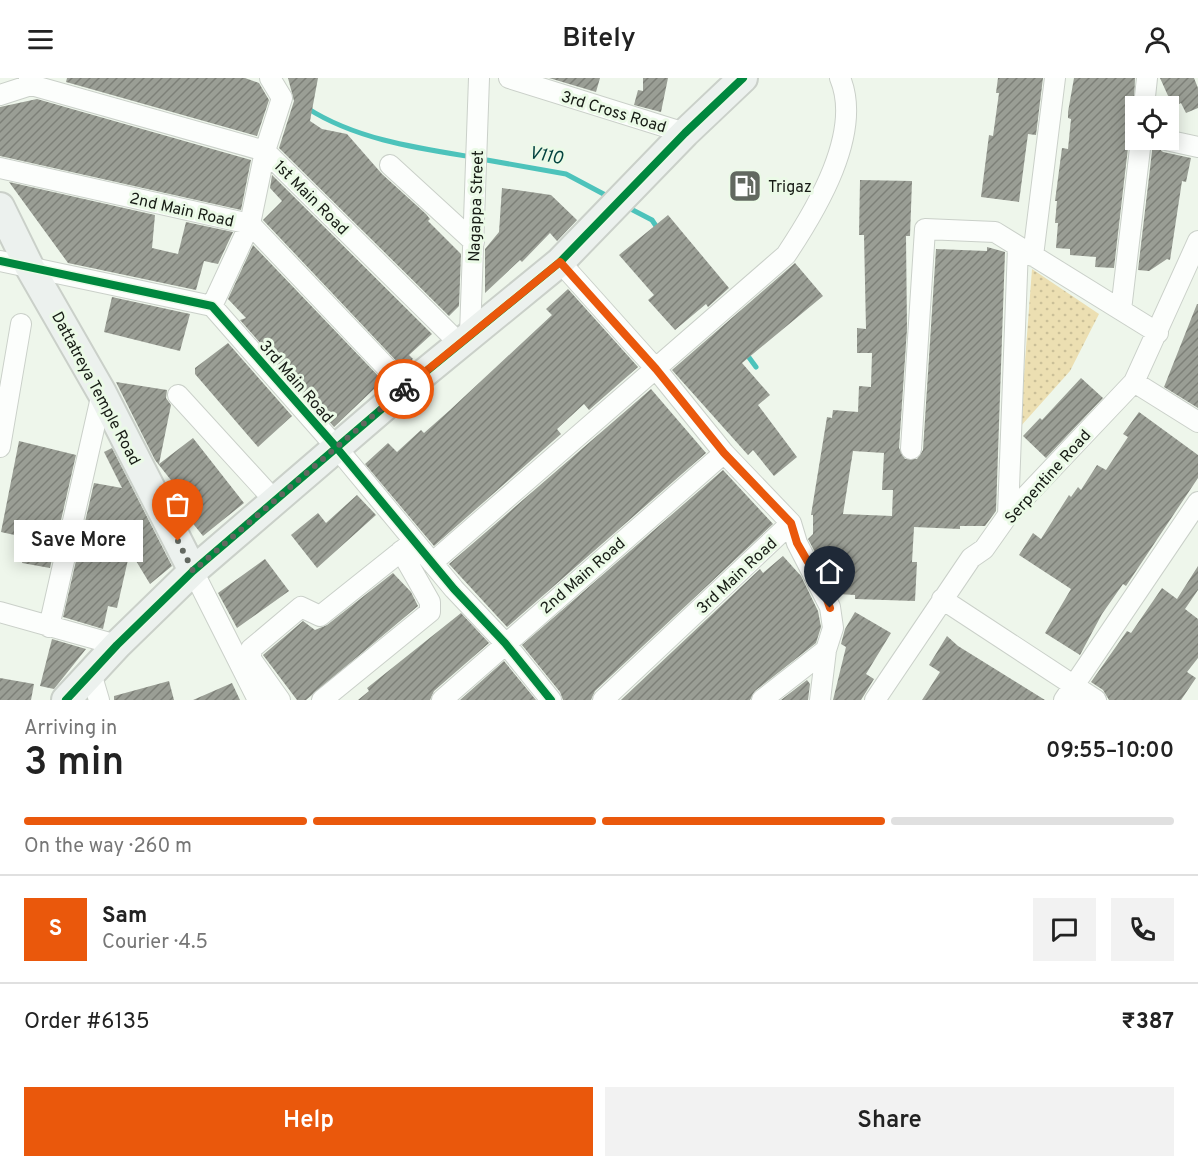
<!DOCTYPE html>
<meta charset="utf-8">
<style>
:root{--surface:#fff;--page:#f2f2f2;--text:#222;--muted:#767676;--line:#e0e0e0;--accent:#ea580c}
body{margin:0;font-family:Overpass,sans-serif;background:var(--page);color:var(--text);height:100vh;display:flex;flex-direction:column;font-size:22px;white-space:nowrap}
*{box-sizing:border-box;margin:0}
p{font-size:20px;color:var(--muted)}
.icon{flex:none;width:33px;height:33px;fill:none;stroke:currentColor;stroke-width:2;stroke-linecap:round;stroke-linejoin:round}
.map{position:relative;height:622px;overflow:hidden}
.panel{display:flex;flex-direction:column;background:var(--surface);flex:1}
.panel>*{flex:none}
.controls{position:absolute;left:1125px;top:18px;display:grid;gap:12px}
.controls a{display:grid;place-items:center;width:54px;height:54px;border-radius:0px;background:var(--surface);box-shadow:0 3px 15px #0003;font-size:30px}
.pin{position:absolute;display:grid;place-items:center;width:51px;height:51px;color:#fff;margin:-62px -26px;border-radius:50% 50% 50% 0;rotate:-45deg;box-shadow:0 0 6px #0007}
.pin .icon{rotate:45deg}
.courier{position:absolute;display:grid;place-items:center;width:60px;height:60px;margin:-30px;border:4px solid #ea580c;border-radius:50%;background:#fff;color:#222;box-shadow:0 2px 8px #0007}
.bubble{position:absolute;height:42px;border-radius:0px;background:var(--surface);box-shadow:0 3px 15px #0003;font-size:20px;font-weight:600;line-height:42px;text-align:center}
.headline em{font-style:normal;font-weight:600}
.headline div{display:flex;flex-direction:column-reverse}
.headline{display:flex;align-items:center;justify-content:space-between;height:102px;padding:0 24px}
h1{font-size:39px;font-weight:600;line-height:45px}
.bar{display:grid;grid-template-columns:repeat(4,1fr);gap:9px 6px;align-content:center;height:72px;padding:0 24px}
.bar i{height:8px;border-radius:4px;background:var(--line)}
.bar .active{background:var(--accent)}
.bar p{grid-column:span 4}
.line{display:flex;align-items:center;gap:15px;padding:0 24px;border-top:2px solid var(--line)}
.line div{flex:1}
.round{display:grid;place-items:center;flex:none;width:63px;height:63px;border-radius:0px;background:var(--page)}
.primary-button{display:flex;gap:12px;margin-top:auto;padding:12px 24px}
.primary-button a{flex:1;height:69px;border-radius:0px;background:var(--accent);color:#fff;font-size:24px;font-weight:600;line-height:69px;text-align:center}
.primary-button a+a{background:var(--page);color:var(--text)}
header{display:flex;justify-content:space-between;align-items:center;height:78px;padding:0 24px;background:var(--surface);font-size:27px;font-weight:600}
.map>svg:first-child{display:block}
.park{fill:url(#park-dots)}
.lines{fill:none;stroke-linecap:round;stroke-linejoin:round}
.stream{stroke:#4dc3bb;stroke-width:5}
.building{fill:url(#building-hatch);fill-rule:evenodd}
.street-casing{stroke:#cad0c9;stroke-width:22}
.secondary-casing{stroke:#cad0c9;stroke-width:32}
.street{stroke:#fcfefc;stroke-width:20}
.secondary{stroke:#ecf1ee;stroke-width:28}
.cycleway-casing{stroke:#ebfae7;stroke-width:11}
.cycleway{stroke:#00873e;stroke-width:8}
.done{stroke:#626860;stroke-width:6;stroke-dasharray:0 10.8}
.route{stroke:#ea580c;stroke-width:8}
.labels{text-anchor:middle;stroke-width:6;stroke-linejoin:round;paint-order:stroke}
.street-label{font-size:16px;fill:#171c15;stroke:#ebfae7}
.poi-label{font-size:16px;fill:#171c15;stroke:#ebfae7;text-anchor:start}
.water-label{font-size:18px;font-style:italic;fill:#034340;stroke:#ebfae7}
</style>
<header><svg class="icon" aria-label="menu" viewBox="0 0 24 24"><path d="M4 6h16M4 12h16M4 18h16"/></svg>Bitely<svg class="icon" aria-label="person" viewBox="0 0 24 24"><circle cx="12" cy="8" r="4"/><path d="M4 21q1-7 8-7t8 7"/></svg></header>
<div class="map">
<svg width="1198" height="622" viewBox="0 0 1198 622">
<defs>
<pattern id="park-dots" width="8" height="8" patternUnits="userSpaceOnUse" patternTransform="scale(1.5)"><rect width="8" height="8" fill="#ecdfb2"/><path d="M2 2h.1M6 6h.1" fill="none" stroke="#cabf98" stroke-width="1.8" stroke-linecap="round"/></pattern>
<pattern id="building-hatch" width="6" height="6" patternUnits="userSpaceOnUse" patternTransform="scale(1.5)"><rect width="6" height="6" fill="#9a9e95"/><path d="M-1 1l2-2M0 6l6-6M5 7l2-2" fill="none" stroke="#7d8078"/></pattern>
</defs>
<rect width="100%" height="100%" fill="#eef6eb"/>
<path class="park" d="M1032,191L1099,236L1070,293L1020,349Z"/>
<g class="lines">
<path class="stream" d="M307,30C355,61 416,70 472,79
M481,81L566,96L611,120
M627,129L652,142L658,151
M745,274L756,289"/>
</g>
<path class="building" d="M67,0H245L259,5L269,22L257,58L66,4Z
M288,0H318L310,43L322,51L347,56L382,96L426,136L430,141L428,143L461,176L459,228L449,238L279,70L294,23Z
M549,0H600L596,14Z
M643,0H668L661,34L634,27L638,12L643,13Z
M998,0H1043L1036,57L1028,56L1019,124L981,119L989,57L993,58L999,15H996Z
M1074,0H1135L1133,54L1129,61L1114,190L1095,189L1096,179L1070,177V171L1056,170L1058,145H1055L1057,123H1055L1062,70L1068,71L1071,41L1068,40V34Z
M1160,0H1194L1198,10V30L1186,35L1181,25L1177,27L1173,19L1169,20Z
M37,21L251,82L241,132L0,78V29Z
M1153,65L1163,74L1191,80L1186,104L1182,103L1170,182L1167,181L1149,193L1138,192Z
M272,97L432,256L409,277L413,281L403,290L263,142L282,123L270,110Z
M860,102L912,103L910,158H906L907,251L899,370L905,381H917L923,372L936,171L987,173V169L1005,174L996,433L985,448H960V451L914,449L912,484H917L915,523L855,521V517L837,516L808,461L813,456V437H811L827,339L832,340L833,332L858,334L859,308L871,309L872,275H857V250L866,251L864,157H859ZM853,373L884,375L882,412H893L892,438L843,436Z
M9,104L155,137L152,170L178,176L186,144L233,154L218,186L204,183L196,212L68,185Z
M502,110L551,117L577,142L557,163L550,155L522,184L520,182L485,215V171L499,154Z
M668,137L729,210L708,229L706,226L675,252L648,222L654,217L619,177Z
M253,167L386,306L377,313L374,311L334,349L240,242L246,240L228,221Z
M795,185L823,218L742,285L770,317L758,327L797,379L774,398L753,372L748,377L672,292Z
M568,211L638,289L589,332L584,326L557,351L561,356L434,468L365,386L388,365L397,374L421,352L424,355L450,332L552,237L546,231Z
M112,219L190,236L180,273L104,254Z
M1197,226H1198V330L1164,309Z
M228,265L292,338L258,369L195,296V290Z
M1081,300L1103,320L1046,380L1023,358L1040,340L1042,342Z
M116,304L167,312L166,320L171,327L159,386L193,360L244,425L203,458L178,427L186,421L155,382Z
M651,311L706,375L507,549L449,486Z
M1139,334L1198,377V400L1126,508L1123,506L1102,536L1080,577L1045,555L1071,511L1019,477L1033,455L1041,461L1069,417L1071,419L1078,409L1081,412L1097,387L1106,392L1128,359L1123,356Z
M19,363L76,377L50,490L22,485L28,460L1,454Z
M112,370L172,488L150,506L130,473L117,530L108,528L103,551L63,539L94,405L122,410L104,374Z
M723,392L773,446L595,613L591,622H563L560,614L522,567Z
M357,417L376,437L317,490L291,457L318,435L326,445Z
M783,478L801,498L818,533L821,549L816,565L755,613L750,622H621L760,491L763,495Z
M265,481L289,513L237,550L218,515Z
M1198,488V512L1185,531L1198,541V580L1187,594L1196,600L1181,622H1109L1103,612L1091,604L1127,553L1131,555L1162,510L1177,521Z
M393,495L411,514L418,528L306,622H297L263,577L303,543L315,552L327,547Z
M855,534L891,555L866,596L874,601L861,622H833L846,569L841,566L845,551Z
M461,535L489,565L434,613L430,622H358L369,613L367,610Z
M947,558L958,568L1045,622H922L940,594L929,587Z
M52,561L86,571L54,611L40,608Z
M504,583L536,622H460Z
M0,600L34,606L31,622H0Z
M807,602L810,606L808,622H781Z
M169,603L174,622H114V618Z
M232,605L240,622H193Z"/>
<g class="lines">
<defs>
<path id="street" d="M29,0L31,7L265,73L459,265
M509,0L685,55
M0,17L31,7
M1144,28L1147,0
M1166,62L1198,69
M390,87L474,164
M0,90L250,146L406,310
M1033,178L1055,0
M0,183L212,228L336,369L454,511L505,565L551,622
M560,184L656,291L724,375L791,445L797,465L830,529L833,550L826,572L762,622
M212,228L250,146L265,73L282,20L270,0
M1121,232L1141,62
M470,256L479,0
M1134,304L1198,344
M178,317L274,422
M0,369L21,246
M911,371L925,151L995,154L1158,255
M1008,437L1018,169
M432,485L786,177C816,132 863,55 840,0
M193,493L258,622
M942,521L1096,622
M0,534L117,567
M49,549L102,315
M91,595L99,622
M280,622L251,581V571L301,529L320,538L414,463
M322,622L430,534V524L401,473
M442,622L724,375
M603,622L791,445
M820,622L826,572
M875,622L971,480L984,471L1008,437L1134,304L1198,163
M1064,622L1198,424"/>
<path id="secondary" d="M0,129L29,188L102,315L193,493
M66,622L117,567L193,493L406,310L560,184L685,55L743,0"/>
</defs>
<use href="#street" class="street-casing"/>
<use href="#secondary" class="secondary-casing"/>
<use href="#street" class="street"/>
<use href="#secondary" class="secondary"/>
<defs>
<path id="cycleway" d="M0,183L212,228L336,369L454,511L505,565L551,622
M66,622L117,567L193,493L406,310L560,184L685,55L743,0"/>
</defs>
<use href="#cycleway" class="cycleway-casing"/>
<use href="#cycleway" class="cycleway"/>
</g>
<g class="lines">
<path class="done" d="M178,463L193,493L404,311"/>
<path class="route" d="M404,311L560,184L656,291L724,375L791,445L797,465L823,510L830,530"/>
</g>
<defs>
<symbol id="fuel-square" viewBox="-11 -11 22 22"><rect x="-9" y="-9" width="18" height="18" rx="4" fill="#626860" stroke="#ebfae7"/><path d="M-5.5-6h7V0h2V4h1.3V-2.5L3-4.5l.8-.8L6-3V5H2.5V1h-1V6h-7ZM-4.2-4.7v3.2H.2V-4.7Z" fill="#fff"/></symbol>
</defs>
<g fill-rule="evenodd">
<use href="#fuel-square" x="726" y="89" width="38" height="38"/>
</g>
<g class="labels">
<g class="street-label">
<text transform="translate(614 33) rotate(17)" y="6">3rd Cross Road</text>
<text transform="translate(312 119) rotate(45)" y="6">1st Main Road</text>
<text transform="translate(475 128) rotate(-88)" y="6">Nagappa Street</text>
<text transform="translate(182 131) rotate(13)" y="6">2nd Main Road</text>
<text transform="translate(297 303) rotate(49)" y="6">3rd Main Road</text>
<text transform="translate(97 310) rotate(62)" y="6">Dattatreya Temple Road</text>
<text transform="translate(1047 398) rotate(-48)" y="6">Serpentine Road</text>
<text transform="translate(582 497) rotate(-41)" y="6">2nd Main Road</text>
<text transform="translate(736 497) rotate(-43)" y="6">3rd Main Road</text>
</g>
<g class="poi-label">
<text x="768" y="114">Trigaz</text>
</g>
<g class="water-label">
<text transform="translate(546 77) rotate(11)" y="6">V110</text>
</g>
</g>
</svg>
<div class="controls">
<a><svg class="icon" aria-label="locate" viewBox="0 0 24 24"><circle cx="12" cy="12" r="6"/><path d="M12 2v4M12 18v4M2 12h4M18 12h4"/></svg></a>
</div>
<div class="pin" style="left:178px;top:463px;background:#ea580c"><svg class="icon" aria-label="bag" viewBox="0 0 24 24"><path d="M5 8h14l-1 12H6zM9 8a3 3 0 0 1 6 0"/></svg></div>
<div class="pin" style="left:830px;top:530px;background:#1f2937"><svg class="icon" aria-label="home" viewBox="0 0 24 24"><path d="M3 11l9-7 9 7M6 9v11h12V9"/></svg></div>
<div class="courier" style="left:404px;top:311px"><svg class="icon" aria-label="bike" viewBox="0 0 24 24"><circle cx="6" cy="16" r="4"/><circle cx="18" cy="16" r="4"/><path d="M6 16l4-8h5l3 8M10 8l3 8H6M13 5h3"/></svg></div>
<div class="bubble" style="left:14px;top:442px;width:129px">Save More</div>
</div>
<section class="panel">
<div class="headline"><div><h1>3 min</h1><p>Arriving in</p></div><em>09:55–10:00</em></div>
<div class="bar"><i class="active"></i><i class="active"></i><i class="active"></i><i></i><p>On the way · 260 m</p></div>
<div class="line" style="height:108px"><b class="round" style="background:var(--accent);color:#fff">S</b><div><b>Sam</b><p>Courier · 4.5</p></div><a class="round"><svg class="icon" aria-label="chat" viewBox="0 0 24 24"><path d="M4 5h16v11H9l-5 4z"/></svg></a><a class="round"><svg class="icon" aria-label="phone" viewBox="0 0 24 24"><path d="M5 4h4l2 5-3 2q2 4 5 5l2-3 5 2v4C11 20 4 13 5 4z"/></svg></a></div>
<div class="line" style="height:78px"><div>Order #6135</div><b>₹387</b></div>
<div class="primary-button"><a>Help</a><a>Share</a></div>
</section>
